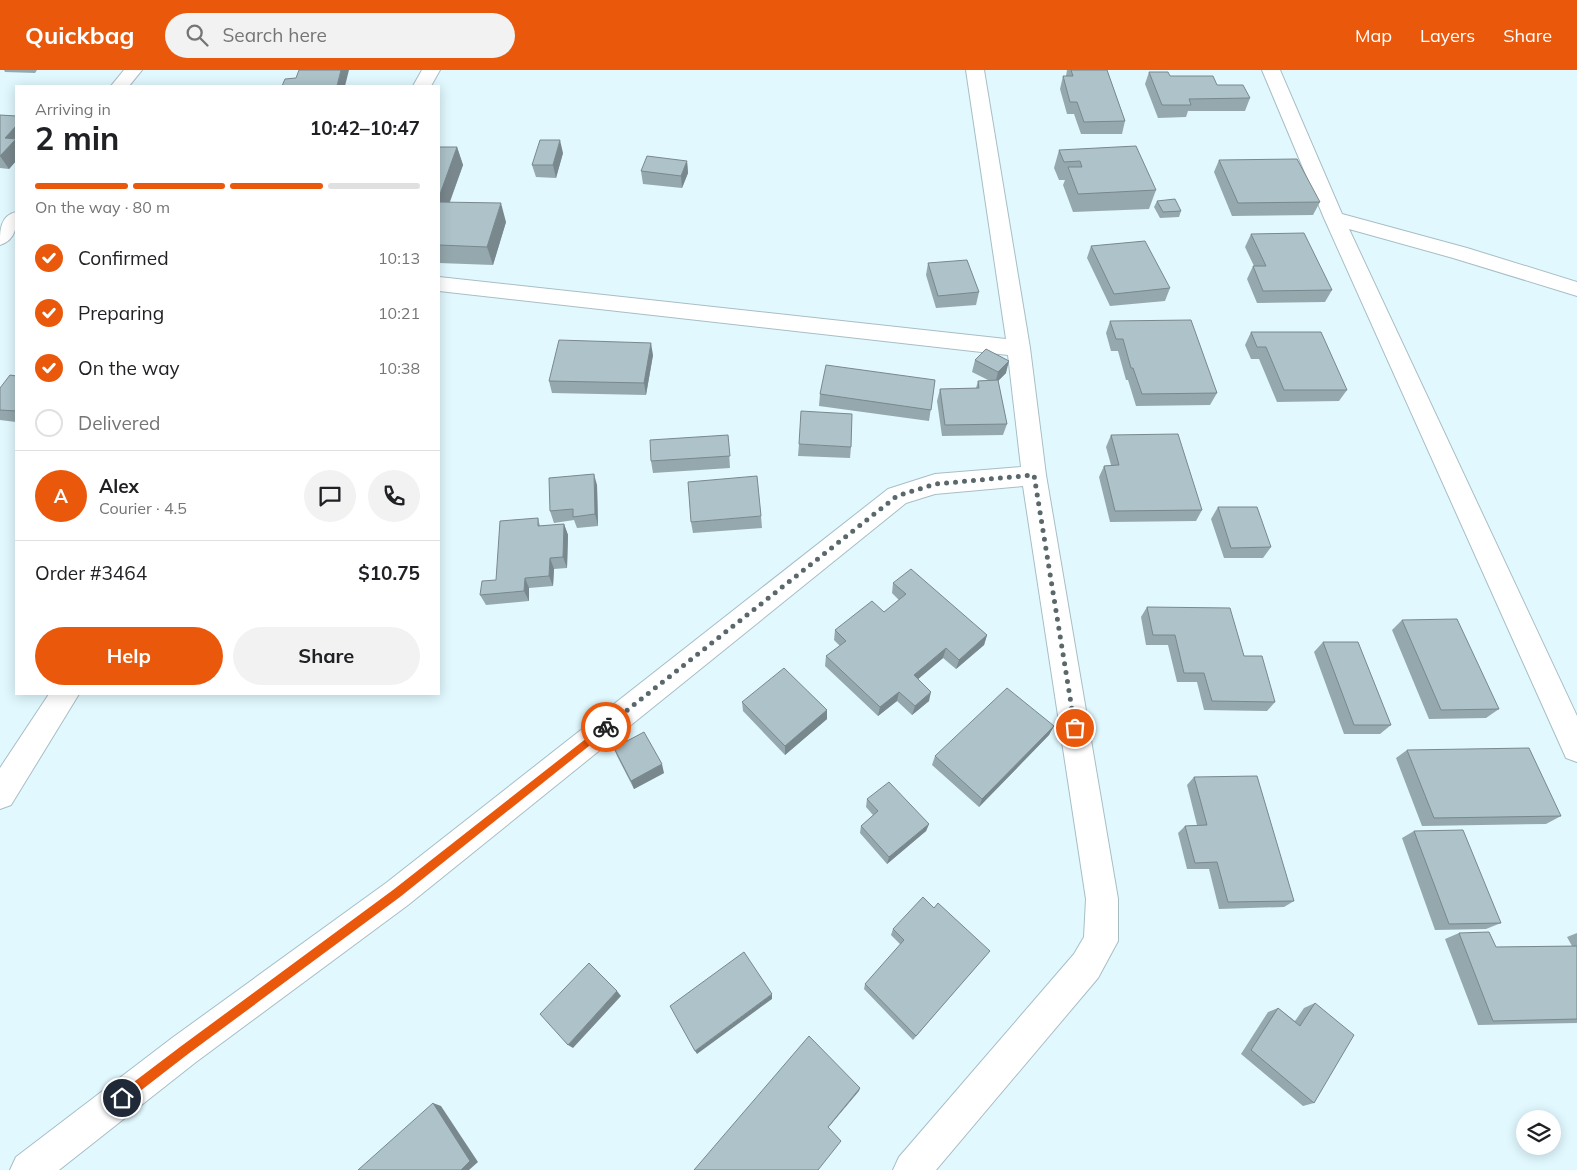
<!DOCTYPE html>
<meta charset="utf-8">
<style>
:root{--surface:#fff;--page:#f2f2f2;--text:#202124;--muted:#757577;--line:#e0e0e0;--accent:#ea580c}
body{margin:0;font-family:Mulish,sans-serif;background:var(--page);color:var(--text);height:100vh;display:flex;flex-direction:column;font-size:19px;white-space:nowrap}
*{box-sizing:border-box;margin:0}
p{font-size:16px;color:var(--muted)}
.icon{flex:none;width:28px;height:28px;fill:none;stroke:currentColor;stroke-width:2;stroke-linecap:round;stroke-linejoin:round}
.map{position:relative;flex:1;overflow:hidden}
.details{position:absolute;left:15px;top:15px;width:425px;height:610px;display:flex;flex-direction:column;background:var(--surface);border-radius:0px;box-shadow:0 2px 12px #0003}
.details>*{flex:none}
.fabs{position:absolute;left:1516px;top:1040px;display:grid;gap:10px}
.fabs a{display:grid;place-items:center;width:45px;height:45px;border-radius:50%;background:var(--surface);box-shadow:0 2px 12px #0003;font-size:25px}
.pin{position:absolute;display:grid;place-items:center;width:42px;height:42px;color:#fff;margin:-21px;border:2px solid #fff;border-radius:50%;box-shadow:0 1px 5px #0007}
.courier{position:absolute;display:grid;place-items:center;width:50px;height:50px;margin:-25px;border:4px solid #ea580c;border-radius:50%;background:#fff;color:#222;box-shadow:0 1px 6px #0007}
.headline em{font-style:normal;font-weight:700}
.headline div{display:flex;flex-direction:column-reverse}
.headline{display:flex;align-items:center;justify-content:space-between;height:85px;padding:0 20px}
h1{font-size:32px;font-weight:700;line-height:38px}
.bar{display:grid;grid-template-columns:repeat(4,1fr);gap:8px 5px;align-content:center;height:60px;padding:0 20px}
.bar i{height:6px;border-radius:4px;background:var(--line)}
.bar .current{background:var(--accent)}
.bar p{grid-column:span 4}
.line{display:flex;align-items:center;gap:12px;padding:0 20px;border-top:1px solid var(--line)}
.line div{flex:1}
.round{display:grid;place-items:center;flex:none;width:52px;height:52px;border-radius:26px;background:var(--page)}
ol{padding:0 20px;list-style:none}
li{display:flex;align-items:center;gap:15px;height:55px}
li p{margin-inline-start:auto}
li .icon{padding:5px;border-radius:50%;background:var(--accent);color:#fff;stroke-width:4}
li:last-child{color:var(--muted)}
li i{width:28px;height:28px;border:2px solid var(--line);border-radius:50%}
.action{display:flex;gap:10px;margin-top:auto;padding:10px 20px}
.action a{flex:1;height:58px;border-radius:30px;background:var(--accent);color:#fff;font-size:20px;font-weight:700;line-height:58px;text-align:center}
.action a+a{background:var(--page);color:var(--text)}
header{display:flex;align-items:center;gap:30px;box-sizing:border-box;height:70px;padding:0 25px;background:var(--accent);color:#fff}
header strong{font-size:24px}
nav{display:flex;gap:28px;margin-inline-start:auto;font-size:18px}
.search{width:350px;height:45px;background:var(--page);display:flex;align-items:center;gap:12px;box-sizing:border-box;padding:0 18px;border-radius:28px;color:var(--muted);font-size:19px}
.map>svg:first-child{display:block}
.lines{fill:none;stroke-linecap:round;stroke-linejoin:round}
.street-casing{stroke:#a8bec4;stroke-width:2}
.street{fill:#fff;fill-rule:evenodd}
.wall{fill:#95a8ad}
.shaded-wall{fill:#79888d}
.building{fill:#adc3c9;stroke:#79888d}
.route{fill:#ea580c}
.done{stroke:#5a686c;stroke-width:5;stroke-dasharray:0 9}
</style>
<header>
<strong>Quickbag</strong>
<div class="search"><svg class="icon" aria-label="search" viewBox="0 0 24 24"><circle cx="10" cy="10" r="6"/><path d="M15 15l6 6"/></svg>Search here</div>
<nav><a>Map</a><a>Layers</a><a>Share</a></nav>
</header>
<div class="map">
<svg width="1577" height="1100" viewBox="0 0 1577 1100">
<rect width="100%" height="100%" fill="#e1f8ff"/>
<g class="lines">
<defs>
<path id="street" d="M124,0H142L129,16H111Z
M422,0H440L431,16H413Z
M966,0H984L1030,278L1046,405L1118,829V871L1098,908L936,1100H893L899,1087L1074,884L1084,867L1086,829L1023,416L935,424L906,433L408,835L196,992L59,1100H10L16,1087L172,968L386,813L888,419L935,404L1021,397L1008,285L439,221V207L1006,269Z
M1262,0H1280L1342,144L1467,178L1577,212V226L1453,188L1349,159L1577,646V692L1566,688L1324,148Z
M16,142C17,156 16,170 0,175C0,160 0,146 16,142Z
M49,624H79L11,735L0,739V698Z"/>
</defs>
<use href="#street" class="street-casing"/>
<use href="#street" class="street"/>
</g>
<path class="wall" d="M4,0H37L35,3L5,2Z
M1067,0H1107L1125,51L1122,64H1081L1074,44H1067L1060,19L1063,6H1066Z
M1149,2L1217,15L1250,28L1245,41H1188L1186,47L1158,48L1145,14Z
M0,45L16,46V91L9,99L0,98Z
M439,77H457L463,95L450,132L506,152L493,195L439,193Z
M1059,80L1156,120L1149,139L1073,142L1063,115L1065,110H1059L1054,98Z
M563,83L556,108L536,107L532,95Z
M1219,90L1320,132L1313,145L1232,146L1214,102Z
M687,91L688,103L682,118L643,114L641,101Z
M1157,131L1181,141L1179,147L1160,148L1154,137Z
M1251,164L1332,220L1325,232L1257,233L1247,209L1253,196H1254L1245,177Z
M1091,176L1170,218L1165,231L1110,236L1087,188Z
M928,193L979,222L976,235L936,238L926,205Z
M1110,251L1217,323L1210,335L1136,336L1128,310H1126L1118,281H1111L1106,263Z
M1251,262L1347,320L1339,331L1277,332L1259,289H1251L1245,275Z
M653,285L646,325L552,323L549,311Z
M975,290L1006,303L998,311L1007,354L1003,365L942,366L937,331L940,319L976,318L978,311L988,310L972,302Z
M16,306V352L0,350V318Z
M935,310L929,351L819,336L820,324Z
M728,365L730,398L653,403L651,391Z
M1111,365L1202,440L1196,451L1110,452L1099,407L1104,396L1111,395L1106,377Z
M799,374L851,377L850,388L798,386Z
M597,415L598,456L577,458L574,450L554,453L550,441Z
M1218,437L1271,477L1263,488H1224L1211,449Z
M761,446L762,458L693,463L691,452Z
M538,448L540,456L564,454L568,465L567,498L554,499L553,516L529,518V531L486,535L480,525L496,510Z
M893,513L987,565L984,575L956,599L943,588L918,609L929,631L912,645L897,631L878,646L825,596L826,586L840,576L834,570L835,560L884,542L899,530L892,523Z
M1147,537L1244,586L1275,632L1267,641L1204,640L1197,612H1177L1168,575H1146L1141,547Z
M1402,550L1499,639L1486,648L1429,649L1392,560Z
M1323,572L1391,655L1380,664H1344L1314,582Z
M742,632L827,640V649L785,685L743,641Z
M1054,656L1049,665L979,737L932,695L935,686Z
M614,678L664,703L634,719L617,686Z
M1407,680L1561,746L1546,754L1422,756L1396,688Z
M1194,707L1294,831L1284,837L1219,839L1209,799H1187L1178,763L1185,756L1197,755L1187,715Z
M867,729L929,754L926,761L887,794L860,763L861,756L873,745L866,737Z
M1414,761L1501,853L1486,859L1435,860L1402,768Z
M934,838L985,886L913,970L864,919L865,914L901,875L891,865L893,859Z
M1459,863L1496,877L1572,876L1567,867L1577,863V953L1478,955L1445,869Z
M1315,933L1314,1033L1303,1036L1241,984L1268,942L1278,938L1295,951L1304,938Z"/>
<path class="shaded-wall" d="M341,0H349L345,16H337Z
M16,56V91L9,99L0,86L5,68Z
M560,70L563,83L556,108L553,95Z
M457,77L463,95L443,150L439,137V127Z
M687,91L688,103L682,118L681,106Z
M501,133L506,152L493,195L487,177Z
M651,273L653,285L646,325L644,313Z
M1009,291L1006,303L995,314L998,302Z
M594,404L597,415L598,456L595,444Z
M564,454L568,465L567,498L563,487Z
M550,488L554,499L553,516L549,506Z
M525,508L529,518V531L524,521Z
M987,565L984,575L956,599L959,590Z
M946,578L943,588L911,615L914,605Z
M899,622L897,631L878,646L880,637Z
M931,622L929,631L912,645L915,636Z
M827,640V649L785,685V676Z
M1054,656L1049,665L979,737L982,729Z
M662,694L664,703L634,719L631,711Z
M929,754L926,761L887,794L889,787Z
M617,921L621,926L573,978L568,975Z
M772,924V929L697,984L695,981Z
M860,1018L859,1021L827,1059L828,1057Z
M433,1033L441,1036L478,1092L469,1100H461Z"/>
<path class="building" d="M299,0H341L337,16H282L285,9L296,8Z
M1071,0H1107L1125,51L1084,52L1077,32H1070L1063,6H1073Z
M1149,2H1168L1170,6H1213L1217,15H1243L1250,28L1189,29L1191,35H1162Z
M0,45L16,46V56L5,68L16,69L0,86Z
M540,70H560L553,95H532Z
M1136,76L1156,120L1078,124L1068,97H1082L1080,91L1064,92L1059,80Z
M439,77H457L439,127Z
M647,86L687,91L681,106L641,101Z
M1297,89L1320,132L1238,133L1219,90Z
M1175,129L1181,141L1163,142L1157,131Z
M439,132L501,133L487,177L439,175Z
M1304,163L1332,220L1263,221L1253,196H1266L1251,164Z
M1145,171L1170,218L1114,224L1091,176Z
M967,190L979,222L938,226L928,193Z
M1191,250L1217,323L1142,324L1133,298H1131L1123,269H1116L1110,251Z
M1251,262H1321L1347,320H1284L1266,277H1257Z
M559,270L651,273L644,313L549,311Z
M986,279L1009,291L998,302L975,290Z
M826,295L935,310L931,340L820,324Z
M10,305L16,306V341L0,340V318Z
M998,310L1007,354L945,355L940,319L979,318L978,311Z
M801,341L852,344L851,377L799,374Z
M1178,364L1202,440L1115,441L1104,396L1119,395L1111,365Z
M728,365L730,386L651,391L650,370Z
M594,404L595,444L573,447V439L550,441L549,408Z
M757,406L761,446L691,452L688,412Z
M1218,437H1257L1271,477L1231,478Z
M538,448V456L564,454L563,487L550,488L549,506L525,508L524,521L480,525L482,511L496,510L500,451Z
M911,499L987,565L959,590L946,578L914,605L931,622L915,636L899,622L880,637L826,586L846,571L835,560L872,531L884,542L906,524L893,513Z
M1147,537L1230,538L1244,586H1262L1275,632L1212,631L1204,603H1184L1175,565H1153Z
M1457,549L1499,639L1441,640L1402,550Z
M1323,572H1358L1391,655H1354Z
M784,598L827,640L785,676L742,632Z
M1007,618L1054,656L982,729L935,686Z
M644,662L662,694L631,711L614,678Z
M1529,678L1561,746L1434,748L1407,680Z
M1257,706L1294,831L1228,832L1217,792L1195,793L1185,756L1207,755L1194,707Z
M889,712L929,754L889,787L861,756L878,741L867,729Z
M1463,760L1501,853L1449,854L1414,761Z
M923,827L934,838L938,833L990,881L916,966L865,914L904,870L893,859Z
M1489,862L1496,877L1577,876V949L1493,951L1459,863Z
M744,882L772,924L695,981L670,936Z
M589,893L617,921L568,975L540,944Z
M1315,933L1354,965L1314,1033L1251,980L1278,938L1300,956Z
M809,966L860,1018L828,1057L841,1071L818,1100H694Z
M433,1033L470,1091L461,1100H358Z"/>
<path class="route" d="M606,653L609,654V660L400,827L188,984L126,1032L122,1033L118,1032L117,1028L118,1024L180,977L393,820Z"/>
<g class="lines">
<path class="done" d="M606,657L897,426L935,414L1034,405L1075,658"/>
</g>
</svg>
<div class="fabs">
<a><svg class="icon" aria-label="layers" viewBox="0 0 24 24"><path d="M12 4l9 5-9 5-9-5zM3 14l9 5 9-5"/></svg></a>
</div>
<div class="pin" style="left:1075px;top:658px;background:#ea580c"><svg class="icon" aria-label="bag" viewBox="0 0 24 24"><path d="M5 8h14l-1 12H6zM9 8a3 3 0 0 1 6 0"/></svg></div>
<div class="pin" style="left:122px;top:1028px;background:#1f2937"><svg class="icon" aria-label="home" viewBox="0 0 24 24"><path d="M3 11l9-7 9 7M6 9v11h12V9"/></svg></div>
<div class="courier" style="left:606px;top:657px"><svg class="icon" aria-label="bike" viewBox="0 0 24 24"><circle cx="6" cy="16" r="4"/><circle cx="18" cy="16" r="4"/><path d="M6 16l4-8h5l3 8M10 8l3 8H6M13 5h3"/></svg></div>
<section class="details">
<div class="headline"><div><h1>2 min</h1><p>Arriving in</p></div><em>10:42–10:47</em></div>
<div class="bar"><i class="current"></i><i class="current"></i><i class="current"></i><i></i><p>On the way · 80 m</p></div>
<ol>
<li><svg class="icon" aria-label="check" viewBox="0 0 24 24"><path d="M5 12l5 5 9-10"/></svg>Confirmed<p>10:13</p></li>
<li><svg class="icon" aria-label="check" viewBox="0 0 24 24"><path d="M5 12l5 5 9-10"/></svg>Preparing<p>10:21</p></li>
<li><svg class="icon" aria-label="check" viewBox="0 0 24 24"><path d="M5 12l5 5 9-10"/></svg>On the way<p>10:38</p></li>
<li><i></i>Delivered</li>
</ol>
<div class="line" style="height:90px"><b class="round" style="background:var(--accent);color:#fff">A</b><div><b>Alex</b><p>Courier · 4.5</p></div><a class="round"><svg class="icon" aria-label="chat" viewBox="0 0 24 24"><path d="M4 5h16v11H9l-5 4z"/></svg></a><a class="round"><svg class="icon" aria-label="phone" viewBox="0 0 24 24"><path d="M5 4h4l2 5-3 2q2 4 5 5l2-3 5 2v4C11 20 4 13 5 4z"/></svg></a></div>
<div class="line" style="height:65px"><div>Order #3464</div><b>$10.75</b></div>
<div class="action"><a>Help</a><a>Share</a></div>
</section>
</div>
